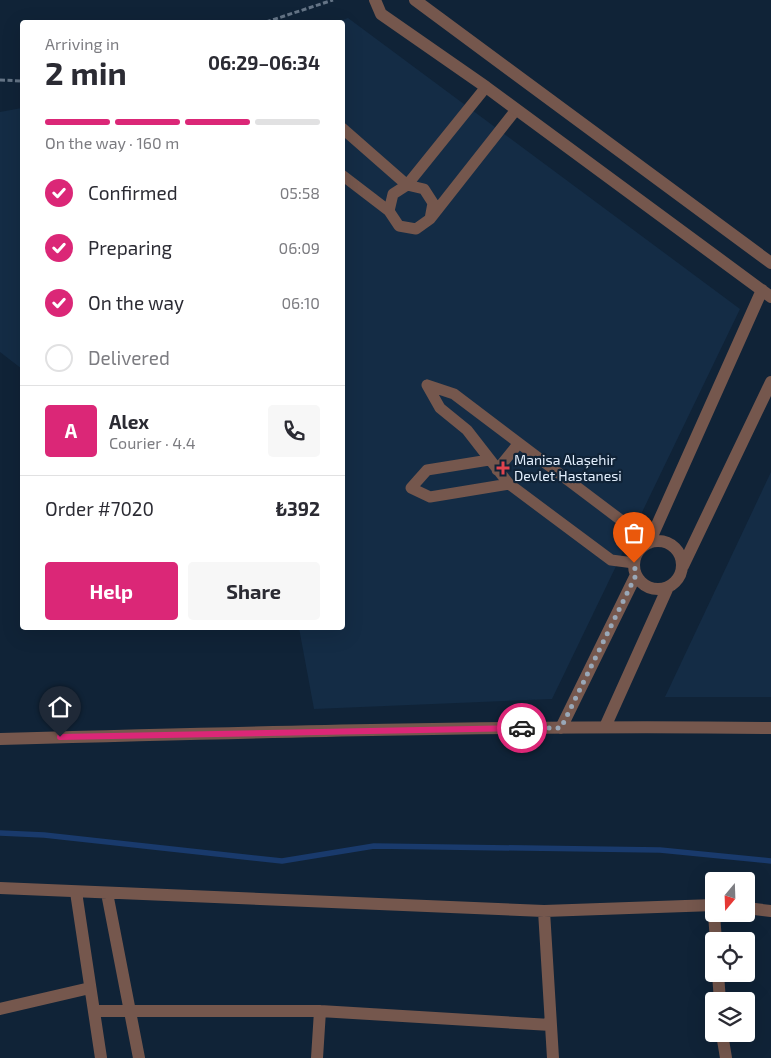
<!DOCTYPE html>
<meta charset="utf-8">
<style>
:root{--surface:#fff;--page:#f7f7f7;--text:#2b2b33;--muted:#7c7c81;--line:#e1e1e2;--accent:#db2777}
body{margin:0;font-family:"Exo 2",sans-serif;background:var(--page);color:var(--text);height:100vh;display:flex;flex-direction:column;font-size:19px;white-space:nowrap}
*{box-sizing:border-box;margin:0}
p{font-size:16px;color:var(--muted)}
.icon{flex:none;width:28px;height:28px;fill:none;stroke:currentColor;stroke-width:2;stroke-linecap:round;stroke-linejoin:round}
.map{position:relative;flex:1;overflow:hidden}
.panel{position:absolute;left:20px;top:20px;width:325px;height:610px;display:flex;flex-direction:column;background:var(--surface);border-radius:5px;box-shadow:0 5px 20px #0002}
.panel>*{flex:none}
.needle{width:32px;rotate:199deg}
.tools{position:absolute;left:705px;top:872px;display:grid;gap:10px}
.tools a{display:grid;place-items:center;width:50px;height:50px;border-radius:5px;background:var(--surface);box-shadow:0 5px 20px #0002;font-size:25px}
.pin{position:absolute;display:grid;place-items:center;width:42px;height:42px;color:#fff;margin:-51px -21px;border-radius:50% 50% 50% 0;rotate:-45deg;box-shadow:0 0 5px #0007}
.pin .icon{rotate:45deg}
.courier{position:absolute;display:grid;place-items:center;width:50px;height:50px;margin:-25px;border:4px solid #db2777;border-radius:50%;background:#fff;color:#222;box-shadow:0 1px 6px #0007}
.summary em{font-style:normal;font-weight:700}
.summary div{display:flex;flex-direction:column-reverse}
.summary{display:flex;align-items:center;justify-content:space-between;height:85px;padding:0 25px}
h1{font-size:32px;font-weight:700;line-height:38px}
.bar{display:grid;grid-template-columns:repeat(4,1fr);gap:8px 5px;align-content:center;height:60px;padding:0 25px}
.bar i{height:6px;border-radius:4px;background:var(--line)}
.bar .current{background:var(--accent)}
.bar p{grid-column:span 4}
.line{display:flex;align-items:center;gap:12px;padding:0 25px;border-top:1px solid var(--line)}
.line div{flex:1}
.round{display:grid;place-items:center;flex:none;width:52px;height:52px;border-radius:5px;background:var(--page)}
ol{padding:0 25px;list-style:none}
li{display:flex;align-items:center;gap:15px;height:55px}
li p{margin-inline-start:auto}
li .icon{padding:5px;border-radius:50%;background:var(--accent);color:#fff;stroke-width:4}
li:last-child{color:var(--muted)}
li i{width:28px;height:28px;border:2px solid var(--line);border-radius:50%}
.cta{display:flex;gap:10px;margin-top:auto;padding:10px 25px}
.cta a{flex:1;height:58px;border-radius:5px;background:var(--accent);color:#fff;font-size:20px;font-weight:700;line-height:58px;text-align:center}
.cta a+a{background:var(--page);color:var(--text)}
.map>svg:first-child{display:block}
.built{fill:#142c45}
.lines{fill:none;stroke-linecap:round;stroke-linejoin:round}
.stream{stroke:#193a6c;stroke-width:5.5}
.path{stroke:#647486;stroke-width:3;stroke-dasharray:5 2.5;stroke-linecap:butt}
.lane{stroke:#75574d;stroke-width:11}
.street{stroke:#75574d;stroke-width:12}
.done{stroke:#99a8b8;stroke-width:5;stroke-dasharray:0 9}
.route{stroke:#db2777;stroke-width:6}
.health-dot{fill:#e0444e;stroke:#102337;stroke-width:2}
.labels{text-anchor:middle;stroke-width:4.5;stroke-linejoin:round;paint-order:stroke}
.poi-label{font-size:14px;fill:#e3effd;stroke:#102337;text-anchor:start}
</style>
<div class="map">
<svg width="771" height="1058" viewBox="0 0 771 1058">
<rect width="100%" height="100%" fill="#102337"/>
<path class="built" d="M348,18L740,309L552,699L314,709L299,628H342V22H338Z
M22,108V369L0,352V112Z
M771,472V697H665Z"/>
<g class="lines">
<path class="stream" d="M0,833L44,835L282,861L374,846L660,850L771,861"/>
<path class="path" d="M266,22L333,0
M0,80L22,81"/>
<path class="lane" d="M342,128L407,185L486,87
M342,175L389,211
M430,219L433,203L424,189L407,185L393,194L389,211L399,226L416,229L430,219L515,111
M427,385L440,408L467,430L509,484L611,560L634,563
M427,385L454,394L638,533L642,547
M489,460L427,470L411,488L430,497L509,484
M497,470L518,444"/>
<path class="street" d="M375,0L381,14L486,87L771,297
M415,0L771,263
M634 565a24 24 0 1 1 48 0a24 24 0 1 1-48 0Z
M649,543L762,290
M683,566L771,382
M605,727L668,587
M561,728L636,575
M0,739C257,732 514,725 771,728
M0,888L544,911L714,905
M76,892L101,1058
M107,893L139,1058
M746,908L771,911
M544,911L553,1058
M714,914L716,941
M718,974L720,1001
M0,1009L90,988
M94,1011H320L551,1025
M722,1034L726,1058
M317,1058L320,1011"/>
</g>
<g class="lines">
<path class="done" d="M522,728H561L636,575L634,563"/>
<path class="route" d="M60,737L522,728"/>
</g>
<path class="health-dot" d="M500.5 460.5h5v5h5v5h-5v5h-5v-5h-5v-5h5z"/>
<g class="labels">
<g class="poi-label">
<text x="514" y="465">Manisa Alaşehir<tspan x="514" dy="16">Devlet Hastanesi</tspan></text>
</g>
</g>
</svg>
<div class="tools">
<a><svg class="needle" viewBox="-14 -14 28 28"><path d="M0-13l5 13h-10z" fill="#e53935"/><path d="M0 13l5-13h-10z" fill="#7c7c81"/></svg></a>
<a><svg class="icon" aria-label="locate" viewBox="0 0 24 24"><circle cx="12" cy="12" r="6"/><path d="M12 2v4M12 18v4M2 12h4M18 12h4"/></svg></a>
<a><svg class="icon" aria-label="layers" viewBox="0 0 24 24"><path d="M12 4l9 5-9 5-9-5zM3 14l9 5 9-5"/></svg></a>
</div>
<div class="pin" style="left:634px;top:563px;background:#ea580c"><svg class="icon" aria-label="bag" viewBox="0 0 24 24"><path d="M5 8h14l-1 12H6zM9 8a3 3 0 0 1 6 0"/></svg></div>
<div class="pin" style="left:60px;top:737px;background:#1f2937"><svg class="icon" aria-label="home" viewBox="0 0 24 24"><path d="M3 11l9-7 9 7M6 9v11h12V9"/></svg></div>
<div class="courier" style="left:522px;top:728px"><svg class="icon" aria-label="car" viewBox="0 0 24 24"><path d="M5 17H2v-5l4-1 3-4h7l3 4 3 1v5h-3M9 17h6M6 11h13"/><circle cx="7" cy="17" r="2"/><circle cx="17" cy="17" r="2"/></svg></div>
<section class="panel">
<div class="summary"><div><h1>2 min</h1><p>Arriving in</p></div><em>06:29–06:34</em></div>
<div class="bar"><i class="current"></i><i class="current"></i><i class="current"></i><i></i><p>On the way · 160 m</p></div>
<ol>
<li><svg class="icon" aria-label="check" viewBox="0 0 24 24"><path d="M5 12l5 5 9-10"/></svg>Confirmed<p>05:58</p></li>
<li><svg class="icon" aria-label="check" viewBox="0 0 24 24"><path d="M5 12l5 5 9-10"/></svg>Preparing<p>06:09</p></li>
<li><svg class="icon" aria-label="check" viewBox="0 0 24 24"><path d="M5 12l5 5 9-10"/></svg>On the way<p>06:10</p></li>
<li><i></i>Delivered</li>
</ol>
<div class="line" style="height:90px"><b class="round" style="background:var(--accent);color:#fff">A</b><div><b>Alex</b><p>Courier · 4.4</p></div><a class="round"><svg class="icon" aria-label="phone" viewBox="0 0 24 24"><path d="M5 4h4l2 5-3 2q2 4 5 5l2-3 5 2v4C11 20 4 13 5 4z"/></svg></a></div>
<div class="line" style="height:65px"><div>Order #7020</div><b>₺392</b></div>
<div class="cta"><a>Help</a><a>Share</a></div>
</section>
</div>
